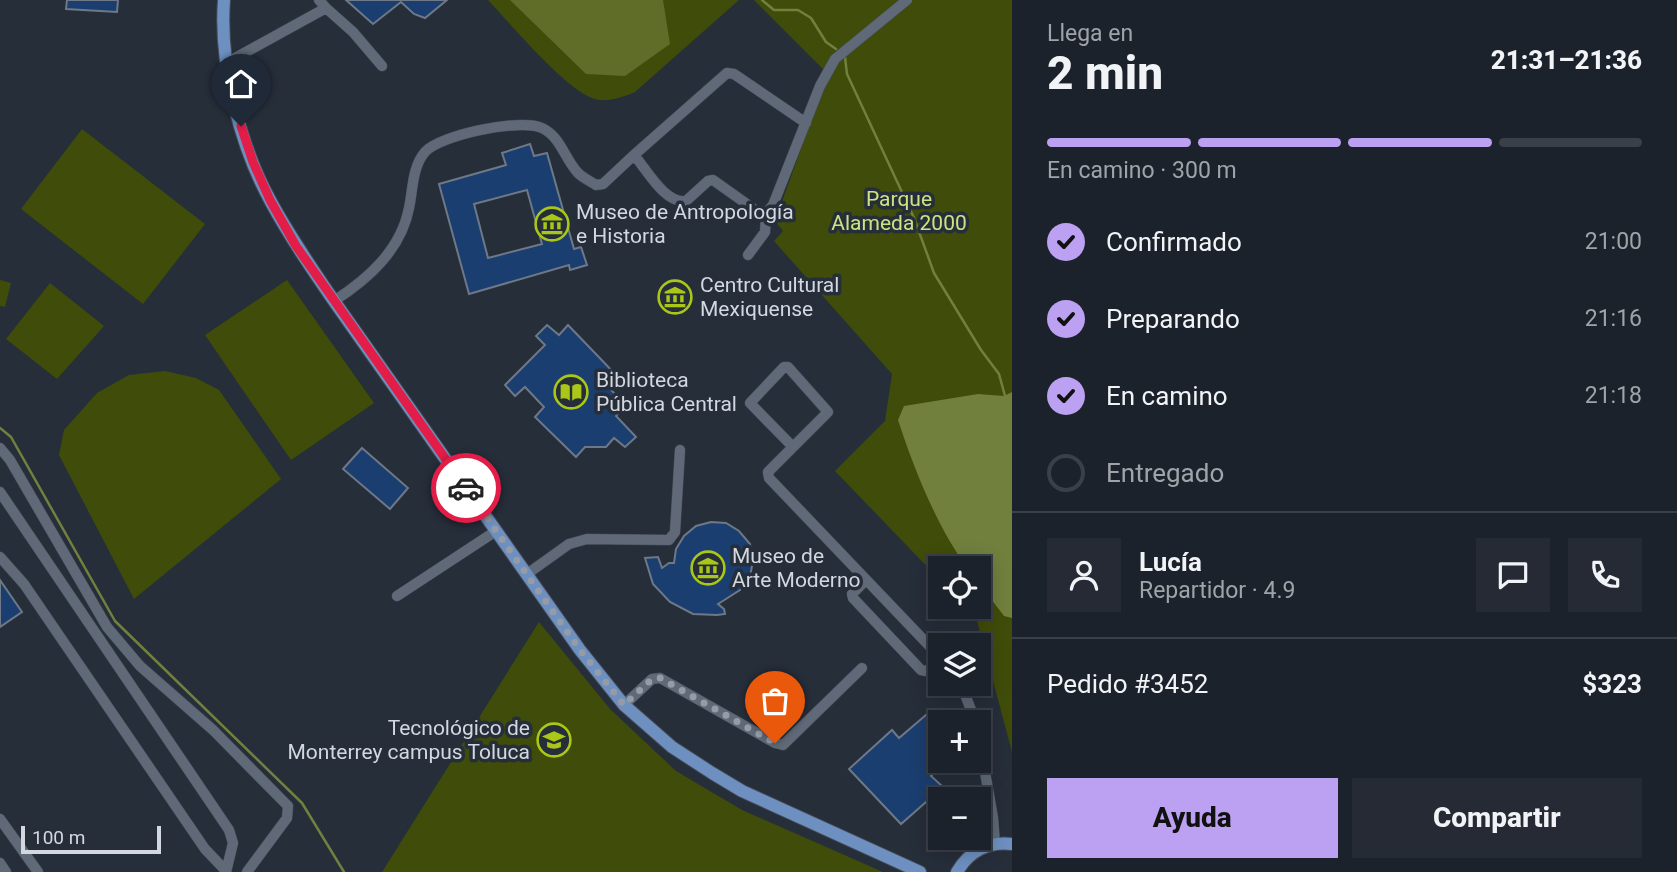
<!DOCTYPE html>
<html lang="es">
<meta charset="utf-8">
<style>
:root{--surface:#1c222c;--page:#252a34;--text:#f1f3f6;--muted:#a0a4a9;--line:#3a3f48;--accent:#bca0f2}
body{margin:0;font-family:Roboto,sans-serif;background:var(--page);color:var(--text);height:100vh;display:flex;flex-direction:column;font-size:26px;white-space:nowrap}
*{box-sizing:border-box;margin:0}
p{font-size:23px;color:var(--muted)}
.icon{flex:none;width:38px;height:38px;fill:none;stroke:currentColor;stroke-width:2;stroke-linecap:round;stroke-linejoin:round}
.map{position:relative;flex:1;overflow:hidden}
.sheet{display:flex;flex-direction:column;background:var(--surface);width:665px}
.sheet>*{flex:none}
.controls{position:absolute;left:928px;top:556px;display:grid;gap:14px}
.controls a{display:grid;place-items:center;width:63px;height:63px;border-radius:0px;background:var(--surface);box-shadow:0 4px 18px #0003,0 0 0 2px var(--line);font-size:35px}
.scale{position:absolute;left:21px;bottom:18px;width:140px;box-sizing:border-box;padding-left:7px;border:4px solid #d3d8e0;border-top:0;font-size:19px;line-height:24px;white-space:nowrap;color:#d3d8e0;-webkit-text-stroke:5px #262e3a;paint-order:stroke}
.pin{position:absolute;display:grid;place-items:center;width:60px;height:60px;color:#fff;margin:-72px -30px;border-radius:50% 50% 50% 0;rotate:-45deg;box-shadow:0 0 7px #0007}
.pin .icon{rotate:45deg}
.courier{position:absolute;display:grid;place-items:center;width:70px;height:70px;margin:-35px;border:5px solid #e11d48;border-radius:50%;background:#fff;color:#222;box-shadow:0 2px 9px #0007}
.summary em{font-style:normal;font-weight:800}
.summary div{display:flex;flex-direction:column-reverse}
.summary{display:flex;align-items:center;justify-content:space-between;height:119px;padding:0 35px}
h1{font-size:46px;font-weight:800;line-height:52px}
.bar{display:grid;grid-template-columns:repeat(4,1fr);gap:10px 7px;align-content:center;height:84px;padding:0 35px}
.bar i{height:9px;border-radius:5px;background:var(--line)}
.bar .selected{background:var(--accent)}
.bar p{grid-column:span 4}
.line{display:flex;align-items:center;gap:18px;padding:0 35px;border-top:2px solid var(--line)}
.line div{flex:1}
.round{display:grid;place-items:center;flex:none;width:74px;height:74px;border-radius:0px;background:var(--page)}
ol{padding:0 35px;list-style:none}
li{display:flex;align-items:center;gap:21px;height:77px}
li p{margin-inline-start:auto}
li .icon{padding:7px;border-radius:50%;background:var(--accent);color:#111;stroke-width:4}
li:last-child{color:var(--muted)}
li i{width:38px;height:38px;border:4px solid var(--line);border-radius:50%}
.button{display:flex;gap:14px;margin-top:auto;padding:14px 35px}
.button a{flex:1;height:80px;border-radius:0px;background:var(--accent);color:#111;font-size:28px;font-weight:800;line-height:80px;text-align:center}
.button a+a{background:var(--page);color:var(--text)}
main{display:flex;flex:1;min-height:0}
.map>svg:first-child{display:block}
.green{fill:#404c09}
.forest{fill:#5f6d29}
.water{fill:#71803d}
.lines{fill:none;stroke-linecap:round;stroke-linejoin:round}
.stream{stroke:#71803d;stroke-width:2.5}
.building{fill:#1a3e6f;stroke:#6e7886;stroke-width:2;fill-rule:evenodd}
.minor-casing{stroke:#464c56;stroke-width:11}
.major-casing{stroke:#464c56;stroke-width:14}
.minor{stroke:#5f6977;stroke-width:10}
.major{stroke:#6d90c1;stroke-width:12}
.done{stroke:#969ca6;stroke-width:7;stroke-dasharray:0 12.6}
.route{stroke:#e11d48;stroke-width:9}
.labels{text-anchor:middle;stroke-width:7;stroke-linejoin:round;paint-order:stroke}
.park-label{font-size:21px;fill:#cce383;stroke:#262e3a}
.poi-label{font-size:21px;fill:#d3d8e0;stroke:#262e3a;text-anchor:start}
</style>
<main>
<div class="map">
<svg width="1012" height="872" viewBox="0 0 1012 872">
<rect width="100%" height="100%" fill="#262e3a"/>
<path class="green" d="M488,0H739L635,92C623,97 612,101 599,100C571,97 509,22 488,0Z
M754,0H1012V752L976,617L966,607H978V569H940V580L835,471L885,421L892,374L774,241L783,231L775,221L828,74Z
M82,129L205,224L143,304L21,209Z
M0,280L11,283L5,307L0,306Z
M287,280L374,403L291,460L205,335Z
M50,283L104,326L57,379L6,339Z
M165,371L196,378L219,390L281,479L134,599L59,455L64,430L97,393L129,375Z
M539,622L610,709L676,771L742,810L883,872H382Z"/>
<path class="forest" d="M510,0H663L670,44L625,76L586,74Z"/>
<path class="water" d="M1012,392V618L1004,616L978,582V569H968C937,527 914,469 898,420L904,406L978,394L1004,396Z"/>
<g class="lines">
<path class="stream" d="M762,0L774,10H798L811,18L826,42L836,49
M845,57L847,74L914,218L934,273L981,350L999,374L1005,396
M0,428L11,437L115,621L302,803L344,872"/>
</g>
<path class="building" d="M67,0H118L117,12L66,9Z
M346,0H447L425,18L414,14L401,2L373,24Z
M530,144L534,156L547,153L574,249L581,247L587,265L570,270L569,265L469,294L439,184L506,165L502,153ZM527,190L542,244L488,258L474,204Z
M547,325L559,335L568,325L618,377L608,387L626,405L616,416L636,437L625,447L614,438L606,447H585L576,457L535,417L544,407L525,387L515,396L505,385L545,345L536,336Z
M362,448L408,488L390,509L343,469Z
M711,522L726,523L739,531L750,544L753,560L750,577L740,590L718,604L724,609L725,614L717,615L693,614L670,602L653,584L645,558L658,557L662,568L669,563H674L676,549L684,536L696,526Z
M0,580L22,612L0,627Z
M927,714L940,727V745L933,752L942,763L931,776L943,787L901,824L849,769L892,730L899,738Z"/>
<g class="lines">
<defs>
<path id="minor" d="M326,8L353,32L382,66
M226,63L326,8L319,0
M634,155L727,73L734,74L806,123
M748,255L765,232L766,213
M334,301C368,279 401,250 409,208C413,190 412,167 425,152C440,135 520,118 542,128C561,137 564,158 578,173C583,178 590,181 596,185L603,184L634,155C647,170 665,204 686,201L708,181L713,180L758,212L766,213L773,205L820,86L835,59L907,0
M784,367H788L828,412L793,447L750,403Z
M793,447L768,472L769,478L940,657
M0,448L10,460L107,627L140,666L213,730L288,806L287,818L247,872
M0,492L229,830L233,843L226,872
M0,557L24,584L205,849L226,871
M527,574L569,544L587,539L669,540L675,532L680,450
M865,581L852,594L853,598L921,670L926,671L940,663
M397,596L496,531
M961,684L976,723
M624,705L652,679L660,678L775,743L783,745L862,668
M978,732L993,818L995,844
M0,819L38,872
M0,863L6,872"/>
<path id="major" d="M224,0C219,64 240,146 271,202C290,237 312,269 334,301L580,650L624,705L672,747L712,773L742,791L920,872
M957,872C969,851 989,841 1012,844"/>
</defs>
<use href="#minor" class="minor-casing"/>
<use href="#major" class="major-casing"/>
<use href="#minor" class="minor"/>
<use href="#major" class="major"/>
</g>
<g class="lines">
<path class="done" d="M466,488L580,650L624,705L652,679L660,678L775,743"/>
<path class="route" d="M241,126L253,162L270,200L296,246L466,488"/>
</g>
<defs>
<symbol id="museum-ring" viewBox="-11 -11 22 22"><circle r="9.5" fill="#262e3a" stroke="#aac718" stroke-width="1.5"/><path d="M0-6L6-3V-2H-6V-3ZM-5-1h2V3h-2ZM-1-1h2V3h-2ZM3-1h2V3H3ZM-6 4H6V6H-6Z" fill="#aac718"/></symbol>
<symbol id="library-ring" viewBox="-11 -11 22 22"><circle r="9.5" fill="#262e3a" stroke="#aac718" stroke-width="1.5"/><path d="M-6-4Q-3-5.5-.7-3.5V5Q-3 3-6 4ZM6-4Q3-5.5 .7-3.5V5Q3 3 6 4Z" fill="#aac718"/></symbol>
<symbol id="university-ring" viewBox="-11 -11 22 22"><circle r="9.5" fill="#262e3a" stroke="#aac718" stroke-width="1.5"/><path d="M0-5L7-2L0 1L-7-2ZM-4 1L0 2.5L4 1V4Q0 6-4 4Z" fill="#aac718"/></symbol>
</defs>
<g fill-rule="evenodd">
<use href="#museum-ring" x="533" y="205" width="38" height="38"/>
<use href="#museum-ring" x="656" y="278" width="38" height="38"/>
<use href="#library-ring" x="552" y="373" width="38" height="38"/>
<use href="#museum-ring" x="689" y="549" width="38" height="38"/>
<use href="#university-ring" x="535" y="721" width="38" height="38"/>
</g>
<g class="labels">
<g class="park-label">
<text x="899" y="206">Parque<tspan x="899" dy="24">Alameda 2000</tspan></text>
</g>
<g class="poi-label">
<text x="576" y="219">Museo de Antropología<tspan x="576" dy="24">e Historia</tspan></text>
<text x="700" y="292">Centro Cultural<tspan x="700" dy="24">Mexiquense</tspan></text>
<text x="596" y="387">Biblioteca<tspan x="596" dy="24">Pública Central</tspan></text>
<text x="732" y="563">Museo de<tspan x="732" dy="24">Arte Moderno</tspan></text>
<text x="530" y="735" text-anchor="end">Tecnológico de<tspan x="530" dy="24">Monterrey campus Toluca</tspan></text>
</g>
</g>
</svg>
<div class="controls">
<a><svg class="icon" aria-label="locate" viewBox="0 0 24 24"><circle cx="12" cy="12" r="6"/><path d="M12 2v4M12 18v4M2 12h4M18 12h4"/></svg></a>
<a><svg class="icon" aria-label="layers" viewBox="0 0 24 24"><path d="M12 4l9 5-9 5-9-5zM3 14l9 5 9-5"/></svg></a>
<a>+</a>
<a>−</a>
</div>
<div class="scale">100 m</div>
<div class="pin" style="left:775px;top:743px;background:#ea580c"><svg class="icon" aria-label="bag" viewBox="0 0 24 24"><path d="M5 8h14l-1 12H6zM9 8a3 3 0 0 1 6 0"/></svg></div>
<div class="pin" style="left:241px;top:126px;background:#1f2937"><svg class="icon" aria-label="home" viewBox="0 0 24 24"><path d="M3 11l9-7 9 7M6 9v11h12V9"/></svg></div>
<div class="courier" style="left:466px;top:488px"><svg class="icon" aria-label="car" viewBox="0 0 24 24"><path d="M5 17H2v-5l4-1 3-4h7l3 4 3 1v5h-3M9 17h6M6 11h13"/><circle cx="7" cy="17" r="2"/><circle cx="17" cy="17" r="2"/></svg></div>
</div>
<section class="sheet">
<div class="summary"><div><h1>2 min</h1><p>Llega en</p></div><em>21:31–21:36</em></div>
<div class="bar"><i class="selected"></i><i class="selected"></i><i class="selected"></i><i></i><p>En camino · 300 m</p></div>
<ol>
<li><svg class="icon" aria-label="check" viewBox="0 0 24 24"><path d="M5 12l5 5 9-10"/></svg>Confirmado<p>21:00</p></li>
<li><svg class="icon" aria-label="check" viewBox="0 0 24 24"><path d="M5 12l5 5 9-10"/></svg>Preparando<p>21:16</p></li>
<li><svg class="icon" aria-label="check" viewBox="0 0 24 24"><path d="M5 12l5 5 9-10"/></svg>En camino<p>21:18</p></li>
<li><i></i>Entregado</li>
</ol>
<div class="line" style="height:126px"><a class="round"><svg class="icon" aria-label="person" viewBox="0 0 24 24"><circle cx="12" cy="8" r="4"/><path d="M4 21q1-7 8-7t8 7"/></svg></a><div><b>Lucía</b><p>Repartidor · 4.9</p></div><a class="round"><svg class="icon" aria-label="chat" viewBox="0 0 24 24"><path d="M4 5h16v11H9l-5 4z"/></svg></a><a class="round"><svg class="icon" aria-label="phone" viewBox="0 0 24 24"><path d="M5 4h4l2 5-3 2q2 4 5 5l2-3 5 2v4C11 20 4 13 5 4z"/></svg></a></div>
<div class="line" style="height:91px"><div>Pedido #3452</div><b>$323</b></div>
<div class="button"><a>Ayuda</a><a>Compartir</a></div>
</section>
</main>
